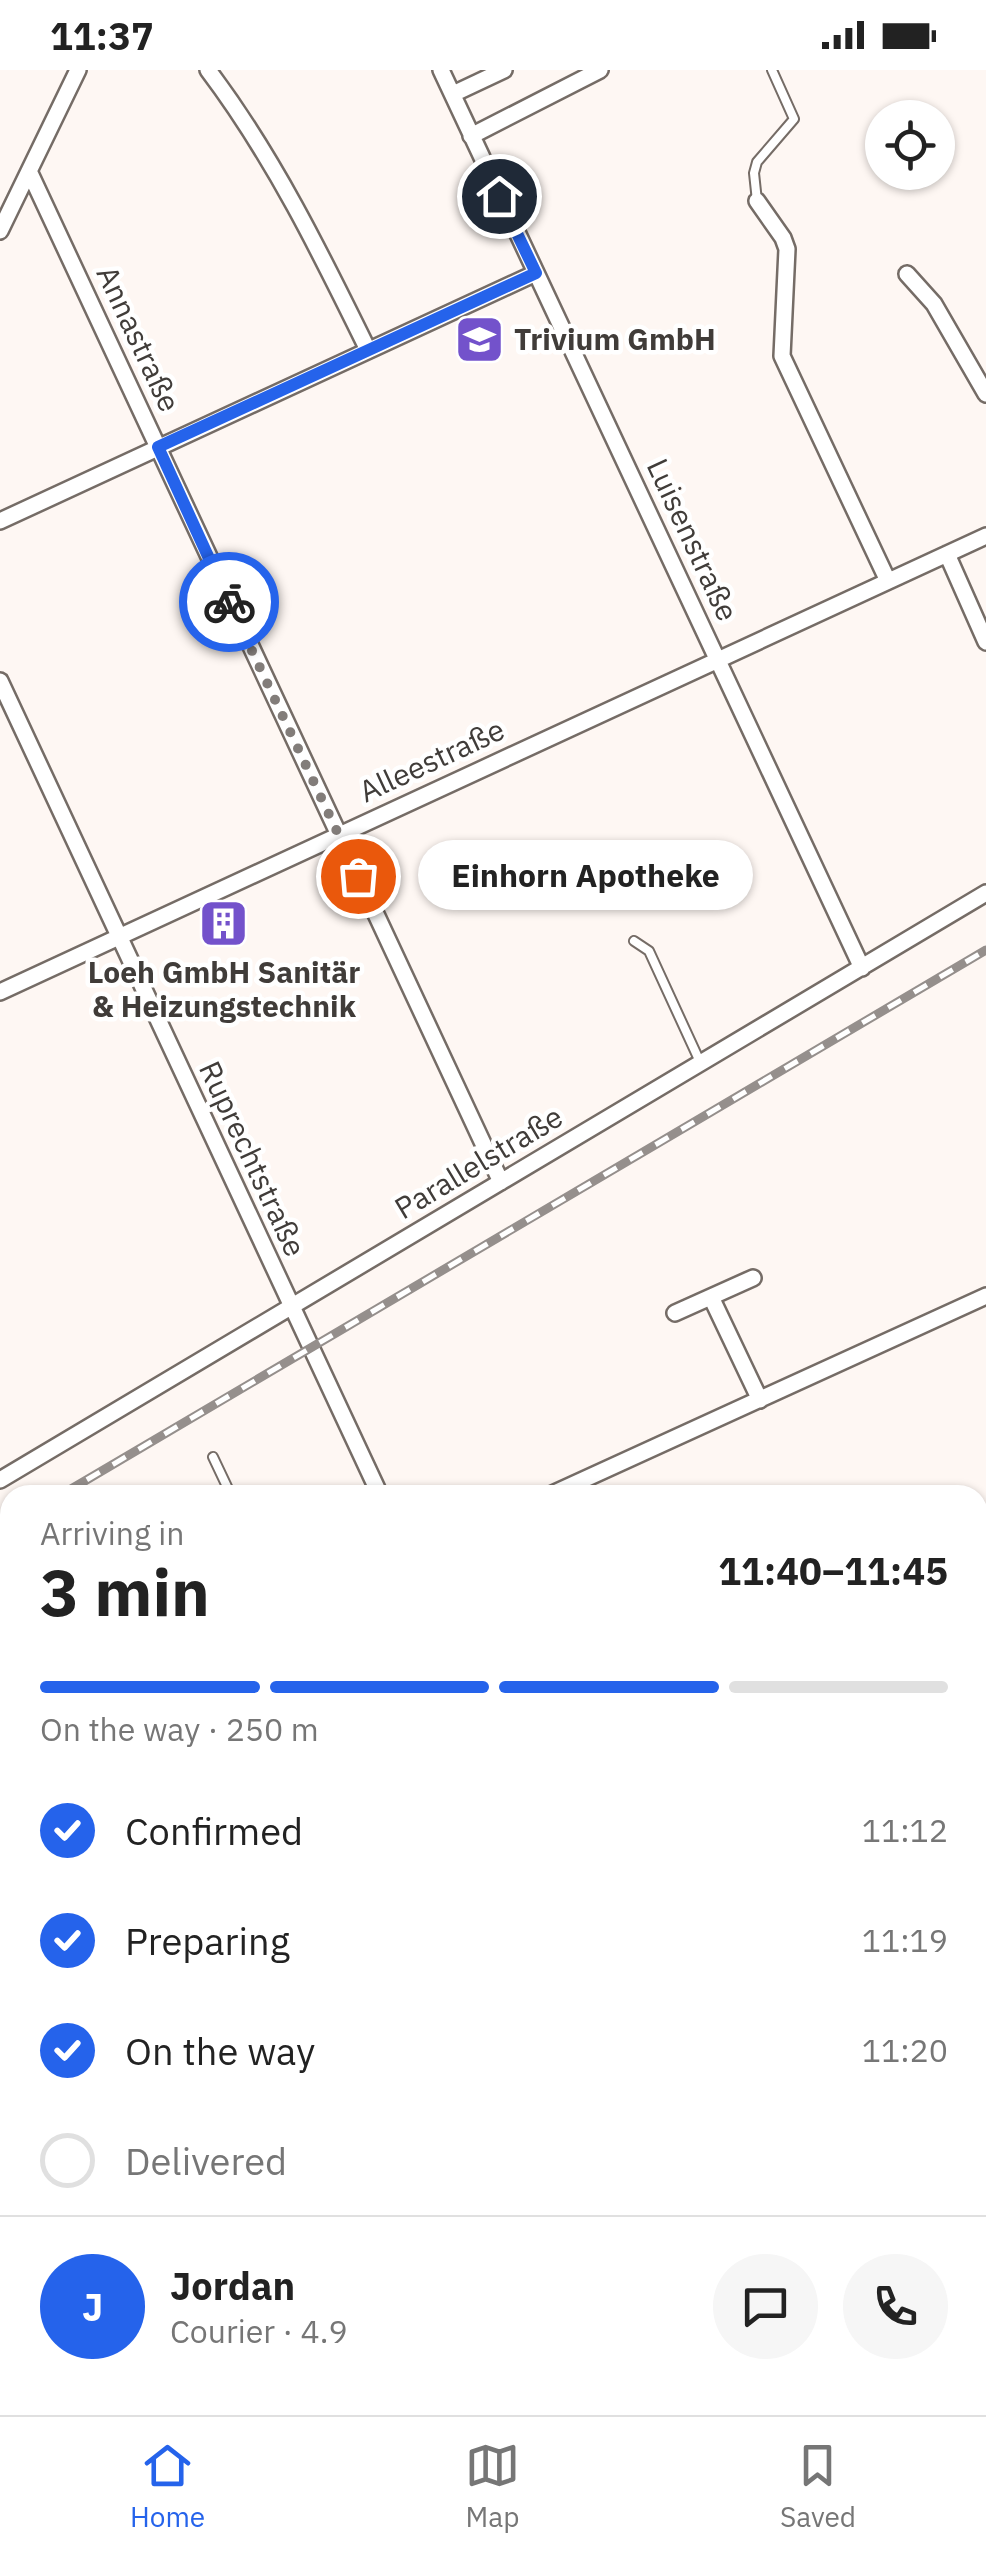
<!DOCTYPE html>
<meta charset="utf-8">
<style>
:root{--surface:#fff;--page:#f6f6f6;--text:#222;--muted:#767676;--line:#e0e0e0;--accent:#2563eb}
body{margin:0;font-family:"IBM Plex Sans",sans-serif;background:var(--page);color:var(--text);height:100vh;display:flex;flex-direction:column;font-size:38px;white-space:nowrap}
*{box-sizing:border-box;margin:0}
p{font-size:32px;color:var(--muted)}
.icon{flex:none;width:55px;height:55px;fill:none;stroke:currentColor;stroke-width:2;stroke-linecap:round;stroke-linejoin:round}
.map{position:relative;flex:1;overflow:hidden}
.side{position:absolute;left:0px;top:1415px;width:988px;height:930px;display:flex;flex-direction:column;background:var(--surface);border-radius:30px 30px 0 0;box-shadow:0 2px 8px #0004}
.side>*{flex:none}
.controls{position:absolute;left:865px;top:30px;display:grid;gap:20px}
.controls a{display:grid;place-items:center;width:90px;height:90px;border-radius:50%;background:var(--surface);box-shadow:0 2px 8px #0004;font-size:50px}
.pin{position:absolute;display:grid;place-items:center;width:85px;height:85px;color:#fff;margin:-42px;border:5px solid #fff;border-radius:50%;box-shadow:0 2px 10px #0007}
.courier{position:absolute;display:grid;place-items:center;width:100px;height:100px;margin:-50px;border:8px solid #2563eb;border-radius:50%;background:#fff;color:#222;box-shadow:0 2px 12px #0007}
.bubble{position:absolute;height:70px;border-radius:35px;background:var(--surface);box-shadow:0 2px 8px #0004;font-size:32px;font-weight:800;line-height:70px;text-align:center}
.summary em{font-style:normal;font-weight:800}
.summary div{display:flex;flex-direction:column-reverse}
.summary{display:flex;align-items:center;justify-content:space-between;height:170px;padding:0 40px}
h1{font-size:65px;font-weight:800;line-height:75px}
.bar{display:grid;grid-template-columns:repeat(4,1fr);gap:15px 10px;align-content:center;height:120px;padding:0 40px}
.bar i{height:12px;border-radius:8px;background:var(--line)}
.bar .active{background:var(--accent)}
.bar p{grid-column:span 4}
.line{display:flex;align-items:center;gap:25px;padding:0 40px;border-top:2px solid var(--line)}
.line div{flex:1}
.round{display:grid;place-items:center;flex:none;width:105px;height:105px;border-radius:52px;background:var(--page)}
ol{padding:0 40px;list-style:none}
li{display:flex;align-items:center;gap:30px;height:110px}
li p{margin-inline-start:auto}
li .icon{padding:10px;border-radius:50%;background:var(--accent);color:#fff;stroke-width:4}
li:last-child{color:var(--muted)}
li i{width:55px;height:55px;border:5px solid var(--line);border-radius:50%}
.status{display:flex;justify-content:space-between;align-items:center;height:70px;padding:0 50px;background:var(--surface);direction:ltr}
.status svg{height:28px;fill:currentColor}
.tabs{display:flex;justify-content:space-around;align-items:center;height:140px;border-top:2px solid var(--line);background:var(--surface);font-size:28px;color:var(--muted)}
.tabs a{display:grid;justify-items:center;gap:5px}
.tabs .active{color:var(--accent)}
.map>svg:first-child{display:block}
.garden{fill:url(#garden-furrows)}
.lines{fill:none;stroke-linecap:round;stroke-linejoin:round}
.service-casing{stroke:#756c66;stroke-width:12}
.minor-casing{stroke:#756c66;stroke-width:20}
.tertiary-casing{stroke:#756c66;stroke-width:22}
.service{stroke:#fff;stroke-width:8}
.minor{stroke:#fff;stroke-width:15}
.tertiary{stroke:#fff;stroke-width:18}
.rail-casing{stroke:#958f8c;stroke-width:9}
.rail{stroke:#fff;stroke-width:5;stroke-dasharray:15;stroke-linecap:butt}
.done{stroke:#827d7a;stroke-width:10;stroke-dasharray:0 18}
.route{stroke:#2563eb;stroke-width:12}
.labels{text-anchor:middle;stroke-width:9;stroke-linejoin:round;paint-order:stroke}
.street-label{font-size:30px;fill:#403c39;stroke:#fff}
.poi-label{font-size:30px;font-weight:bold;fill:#403c39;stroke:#fff;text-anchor:start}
</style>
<div class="status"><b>11:37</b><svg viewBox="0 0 49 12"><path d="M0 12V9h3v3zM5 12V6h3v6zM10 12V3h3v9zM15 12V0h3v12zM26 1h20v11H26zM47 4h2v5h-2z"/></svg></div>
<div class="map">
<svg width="986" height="2345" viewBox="0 0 986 2345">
<defs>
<pattern id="garden-furrows" width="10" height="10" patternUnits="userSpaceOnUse" patternTransform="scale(2.5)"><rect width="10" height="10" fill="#f5edb1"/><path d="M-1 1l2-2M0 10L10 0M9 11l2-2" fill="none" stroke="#d3cc99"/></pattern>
</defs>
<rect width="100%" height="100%" fill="#fef7f3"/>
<path class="garden" d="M10,2039V2272L0,2275V2045Z"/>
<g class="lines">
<defs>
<path id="service" d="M757,131L754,103L757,92L794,49L772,0
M634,871L649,881L701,994
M213,1387L231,1425"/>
<path id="minor" d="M208,0C273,86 321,184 368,280
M441,0L862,898
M453,24L504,0
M471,66L600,0
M29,101L501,1112
M757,131L783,168L787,179L782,286L888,511
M0,161L78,0
M907,204L934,234L986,324
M0,451L536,203
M947,484L986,572
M0,611L380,1425
M0,922L986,466
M711,1227L760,1330
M675,1243L753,1208
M0,1410L986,823
M550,1425L986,1226
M0,1639L10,1633
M978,2136L986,2133
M529,2335L531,2345
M765,2335L768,2345
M179,2345L219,2335"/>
<path id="tertiary" d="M978,1549L986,1546
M0,1880L10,1875"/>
</defs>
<use href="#service" class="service-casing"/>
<use href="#minor" class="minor-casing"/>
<use href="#tertiary" class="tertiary-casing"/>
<use href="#service" class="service"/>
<use href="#minor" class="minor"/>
<use href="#tertiary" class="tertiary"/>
<defs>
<path id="rail" d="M61,1425L986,880
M0,1461L10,1455"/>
</defs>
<use href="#rail" class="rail-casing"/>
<use href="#rail" class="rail"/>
</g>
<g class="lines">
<path class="done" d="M229,532L358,806"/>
<path class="route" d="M229,532L158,377L536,203L499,126"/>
</g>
<defs>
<symbol id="school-square" viewBox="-11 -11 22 22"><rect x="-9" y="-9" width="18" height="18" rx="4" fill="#7352cb" stroke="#fff"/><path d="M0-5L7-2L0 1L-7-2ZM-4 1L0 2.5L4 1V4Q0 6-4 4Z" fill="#fff"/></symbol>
<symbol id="building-square" viewBox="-11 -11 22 22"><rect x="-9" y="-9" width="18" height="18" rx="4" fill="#7352cb" stroke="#fff"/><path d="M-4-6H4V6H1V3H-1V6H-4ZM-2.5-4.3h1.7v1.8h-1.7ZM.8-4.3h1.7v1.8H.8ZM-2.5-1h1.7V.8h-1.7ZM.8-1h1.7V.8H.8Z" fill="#fff"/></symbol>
</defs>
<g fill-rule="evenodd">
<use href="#school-square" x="452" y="242" width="55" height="55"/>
<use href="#building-square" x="196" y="826" width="55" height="55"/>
</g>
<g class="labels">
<g class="street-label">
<text transform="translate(138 269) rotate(65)" y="10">Annastraße</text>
<text transform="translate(692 470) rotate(65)" y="10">Luisenstraße</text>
<text transform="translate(432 691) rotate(-25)" y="10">Alleestraße</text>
<text transform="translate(252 1089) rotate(65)" y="10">Ruprechtstraße</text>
<text transform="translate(479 1093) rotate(-31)" y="10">Parallelstraße</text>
</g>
<g class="poi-label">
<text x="514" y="280">Trivium GmbH</text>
<text x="224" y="913" text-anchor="middle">Loeh GmbH Sanitär<tspan x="224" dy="34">&amp; Heizungstechnik</tspan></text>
</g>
</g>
</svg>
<div class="controls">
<a><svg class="icon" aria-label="locate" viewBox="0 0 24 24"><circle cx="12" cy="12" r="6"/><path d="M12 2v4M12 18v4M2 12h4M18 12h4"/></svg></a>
</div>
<div class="pin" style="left:358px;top:806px;background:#ea580c"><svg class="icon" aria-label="bag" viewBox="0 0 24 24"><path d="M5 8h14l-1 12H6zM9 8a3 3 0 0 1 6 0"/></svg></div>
<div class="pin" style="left:499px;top:126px;background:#1f2937"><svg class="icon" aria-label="home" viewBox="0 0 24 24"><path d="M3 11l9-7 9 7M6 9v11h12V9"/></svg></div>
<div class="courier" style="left:229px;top:532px"><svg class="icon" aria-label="bike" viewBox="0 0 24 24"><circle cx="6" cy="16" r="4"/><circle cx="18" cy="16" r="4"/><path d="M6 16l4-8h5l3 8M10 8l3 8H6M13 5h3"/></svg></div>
<div class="bubble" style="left:418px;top:770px;width:335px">Einhorn Apotheke</div>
<section class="side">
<div class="summary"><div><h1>3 min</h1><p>Arriving in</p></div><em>11:40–11:45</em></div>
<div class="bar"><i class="active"></i><i class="active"></i><i class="active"></i><i></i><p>On the way · 250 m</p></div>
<ol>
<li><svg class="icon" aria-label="check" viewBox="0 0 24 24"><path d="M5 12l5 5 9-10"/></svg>Confirmed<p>11:12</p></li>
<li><svg class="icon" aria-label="check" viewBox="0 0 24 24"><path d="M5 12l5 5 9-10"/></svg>Preparing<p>11:19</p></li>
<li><svg class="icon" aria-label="check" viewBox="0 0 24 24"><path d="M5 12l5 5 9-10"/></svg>On the way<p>11:20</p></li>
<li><i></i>Delivered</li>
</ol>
<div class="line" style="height:180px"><b class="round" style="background:var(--accent);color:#fff">J</b><div><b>Jordan</b><p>Courier · 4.9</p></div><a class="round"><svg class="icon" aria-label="chat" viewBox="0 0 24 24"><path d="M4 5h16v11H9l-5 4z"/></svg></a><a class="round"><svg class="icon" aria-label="phone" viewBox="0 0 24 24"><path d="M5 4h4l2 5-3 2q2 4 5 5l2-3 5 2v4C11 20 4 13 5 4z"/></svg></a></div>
</section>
</div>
<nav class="tabs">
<a class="active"><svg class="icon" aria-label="home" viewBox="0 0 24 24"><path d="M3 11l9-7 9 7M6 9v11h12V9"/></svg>Home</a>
<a><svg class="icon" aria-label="map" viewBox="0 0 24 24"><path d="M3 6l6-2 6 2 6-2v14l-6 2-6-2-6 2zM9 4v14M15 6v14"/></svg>Map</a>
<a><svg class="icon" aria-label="saved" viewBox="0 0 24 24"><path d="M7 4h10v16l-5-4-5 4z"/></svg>Saved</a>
</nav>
